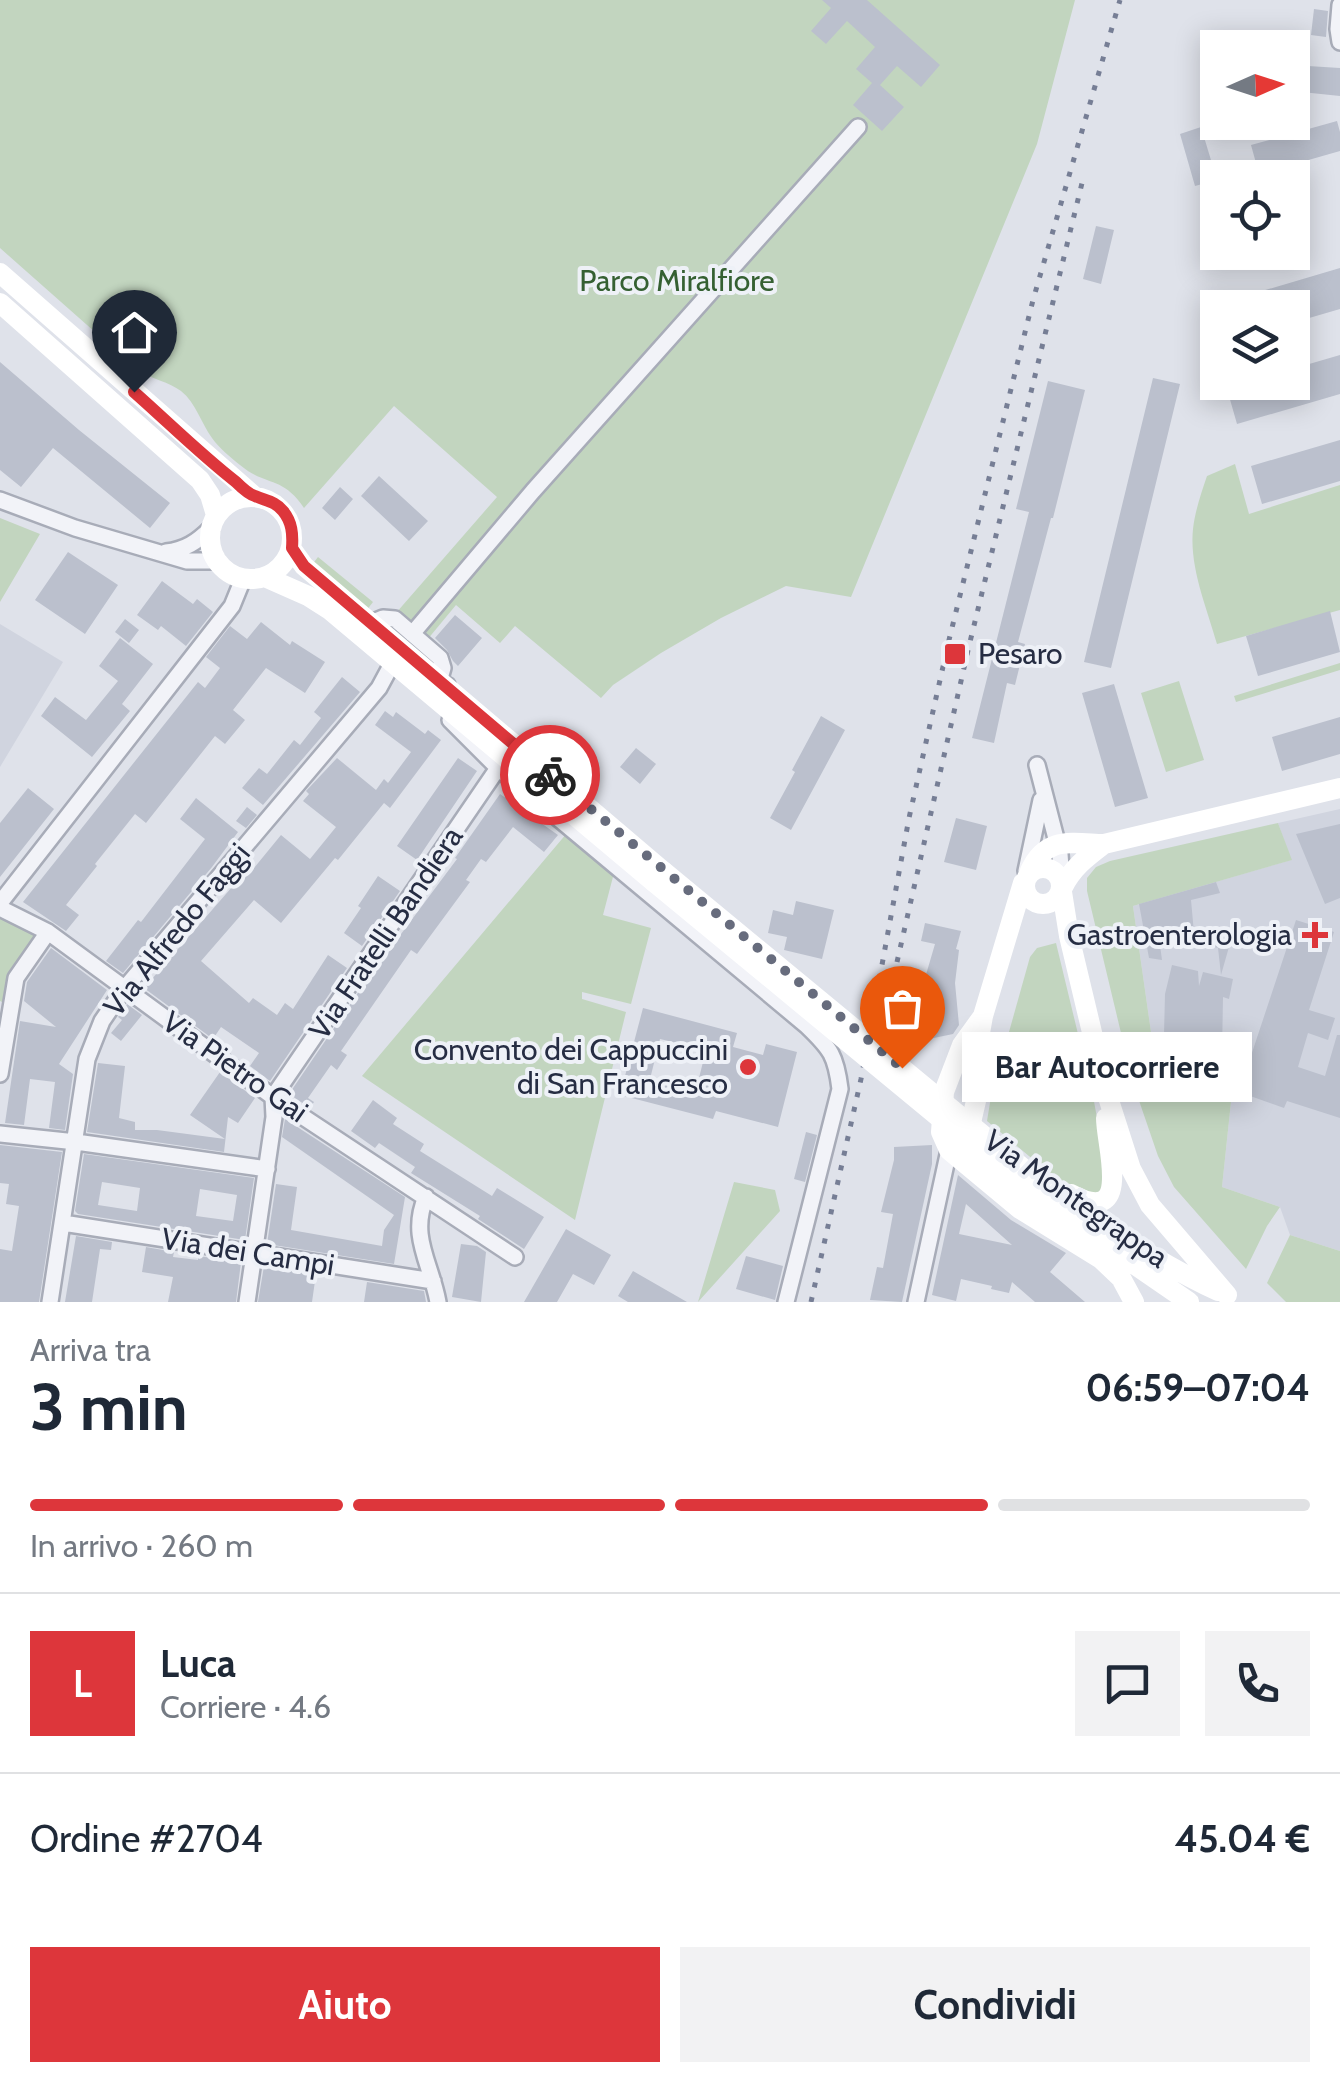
<!DOCTYPE html>
<html lang="it">
<meta charset="utf-8">
<style>
:root{--surface:#fff;--page:#f2f2f3;--text:#1f2937;--muted:#747a83;--line:#e0e1e3;--accent:#dd363b}
body{margin:0;font-family:Cabin,sans-serif;background:var(--page);color:var(--text);height:100vh;display:flex;flex-direction:column;font-size:38px;white-space:nowrap}
*{box-sizing:border-box;margin:0}
p{font-size:32px;color:var(--muted)}
.icon{flex:none;width:55px;height:55px;fill:none;stroke:currentColor;stroke-width:2;stroke-linecap:round;stroke-linejoin:round}
.map{position:relative;height:1302px;overflow:hidden}
.drawer{display:flex;flex-direction:column;background:var(--surface);flex:1}
.drawer>*{flex:none}
.needle{width:65px;rotate:87deg}
.buttons{position:absolute;left:1200px;top:30px;display:grid;gap:20px}
.buttons a{display:grid;place-items:center;width:110px;height:110px;border-radius:0px;background:var(--surface);box-shadow:0 5px 25px #0003;font-size:50px}
.pin{position:absolute;display:grid;place-items:center;width:85px;height:85px;color:#fff;margin:-102px -42px;border-radius:50% 50% 50% 0;rotate:-45deg;box-shadow:0 0 10px #0007}
.pin .icon{rotate:45deg}
.courier{position:absolute;display:grid;place-items:center;width:100px;height:100px;margin:-50px;border:8px solid #dd363b;border-radius:50%;background:#fff;color:#222;box-shadow:0 2px 12px #0007}
.bubble{position:absolute;height:70px;border-radius:0px;background:var(--surface);box-shadow:0 5px 25px #0003;font-size:32px;font-weight:700;line-height:70px;text-align:center}
.head em{font-style:normal;font-weight:700}
.head div{display:flex;flex-direction:column-reverse}
.head{display:flex;align-items:center;justify-content:space-between;height:170px;padding:0 30px}
h1{font-size:65px;font-weight:700;line-height:75px}
.bar{display:grid;grid-template-columns:repeat(4,1fr);gap:15px 10px;align-content:center;height:120px;padding:0 30px}
.bar i{height:12px;border-radius:8px;background:var(--line)}
.bar .selected{background:var(--accent)}
.bar p{grid-column:span 4}
.line{display:flex;align-items:center;gap:25px;padding:0 30px;border-top:2px solid var(--line)}
.line div{flex:1}
.round{display:grid;place-items:center;flex:none;width:105px;height:105px;border-radius:0px;background:var(--page)}
.cta{display:flex;gap:20px;margin-top:auto;padding:20px 30px}
.cta a{flex:1;height:115px;border-radius:0px;background:var(--accent);color:#fff;font-size:40px;font-weight:700;line-height:115px;text-align:center}
.cta a+a{background:var(--page);color:var(--text)}
.map>svg:first-child{display:block}
.built{fill:#d0d4df}
.green{fill:#c2d5bf}
.building{fill:#bbc0cd;fill-rule:evenodd}
.lines{fill:none;stroke-linecap:round;stroke-linejoin:round}
.street-casing{stroke:#a8acb8;stroke-width:20}
.street{stroke:#f2f3f8;stroke-width:15}
.secondary{stroke:#fff;stroke-width:20}
.rail{stroke:#767e95;stroke-width:5;stroke-dasharray:5 10;stroke-linecap:butt}
.secondary-bridge{stroke:#fff;stroke-width:20}
.done{stroke:#676c7d;stroke-width:10;stroke-dasharray:0 18}
.route{stroke:#dd363b;stroke-width:12}
.poi-dot{fill:#dd363b;stroke:#eef1f7;stroke-width:4}
.labels{text-anchor:middle;stroke-width:8;stroke-linejoin:round;paint-order:stroke}
.park-label{font-size:30px;fill:#356032;stroke:#eef1f7}
.poi-label{font-size:30px;fill:#262d43;stroke:#eef1f7;text-anchor:end}
.street-label{font-size:30px;fill:#262d43;stroke:#eef1f7}
</style>
<div class="map">
<svg width="1340" height="1302" viewBox="0 0 1340 1302">
<rect width="100%" height="100%" fill="#dfe2ea"/>
<path class="built" d="M0,624L63,662L0,767Z
M1340,809V1251L1290,1235L1280,1207L1222,1187L1235,1064L1155,1060L1133,906L1291,860L1278,823Z"/>
<path class="green" d="M0,0H1075L1037,144L851,597L786,586L721,618L661,653L613,685L601,698L515,626L500,643L456,605L427,640L396,613L497,497L394,406L304,508C282,475 266,487 240,465C230,457 219,448 212,438C201,423 196,403 181,391C169,382 152,379 139,371L0,248Z
M1235,464L1249,514L1340,485V610L1217,644C1207,608 1189,567 1193,529C1195,511 1201,494 1207,476Z
M0,518L40,534L0,602Z
M318,557L373,602L366,611L311,566Z
M1340,663V670L1236,702L1234,696Z
M1179,681L1204,760L1166,772L1141,693Z
M1278,823L1292,860L1133,906L1155,1060L1235,1064L1222,1187L1280,1207L1267,1226L1246,1269L1174,1187L1158,1156L1133,1083L1087,891V878L1096,867L1110,861Z
M567,833L614,873L603,915L651,928L631,1004L582,992V999L626,1012L575,1220L362,1076Z
M0,918H4L40,936L15,964L6,1004L0,1001Z
M1056,943L1093,1096L1108,1178L1101,1195L1083,1194L1059,1181L987,1121L999,1048L1009,1032L1030,957L1037,948Z
M734,1182L775,1190L780,1211L698,1302Z
M1290,1235L1340,1251V1302H1286L1267,1283Z"/>
<path class="building" d="M822,0H867L940,65L921,87L897,66L880,85L904,107L882,131L853,105L872,83L856,69L875,47L847,21L826,44L811,31L831,8Z
M1314,9L1328,11L1326,37L1311,35Z
M1292,65L1340,68V96L1292,91Z
M1337,121L1340,132V151L1259,174L1251,145Z
M1201,127L1217,180L1195,186L1180,134Z
M1096,226L1114,230L1101,284L1083,279Z
M1340,268V309L1292,323V308H1218V353L1214,354L1201,309Z
M1340,355V394L1237,424L1227,389L1248,382H1292V369Z
M0,362L79,430L170,503L150,528L53,448L21,487L0,470Z
M1153,378L1180,384L1111,668L1084,662Z
M1048,381L1085,390L1053,518H1051L1018,642L1025,644L1015,685L1007,683L994,743L972,738L1029,512L1016,509Z
M1340,440V481L1262,504L1251,466Z
M379,476L428,521L409,541L361,496Z
M340,487L353,499L335,520L322,508Z
M68,552L118,585L85,634L35,600Z
M162,581L193,604L197,599L213,612L186,646L161,626L158,630L137,615Z
M1330,611L1340,652L1258,676L1246,636Z
M455,615L482,638L458,666L453,661L447,650L435,638Z
M125,619L139,630L129,643L115,632Z
M261,622L290,645L292,641L325,662L305,693L266,668L233,710L245,720L225,744L215,736L146,823L135,814L95,864L97,866L66,905L79,915L66,931L23,902L198,682L205,688L220,668L206,657L230,626L247,639Z
M120,638L153,664L122,704L130,711L92,757L41,716L55,697L86,720L118,681L99,666Z
M342,677L360,692L263,805L242,788L259,768L267,774L294,740L300,745L321,718L314,712Z
M1114,684L1148,798L1115,807L1082,693Z
M385,711L393,717L396,712L425,734L428,730L441,740L390,808L384,803L338,860L335,858L281,923L254,900L201,961L249,1003L253,998L277,1015L285,1003L293,1009L328,955L347,968L270,1081L250,1066L259,1053L221,1027L213,1039L144,988L246,871L249,874L281,835L310,859L336,827L303,801L309,794L306,791L337,758L376,790L384,779L388,783L411,752L375,725Z
M821,716L845,730L791,830L770,818L795,772L792,770Z
M1340,717V754L1282,771L1272,737Z
M636,748L656,764L640,784L620,767Z
M458,758L477,771L417,860L397,846Z
M28,788L54,809L0,877V823Z
M500,794L558,835L544,852L513,827L486,862L481,859L466,880L470,882L417,954L411,950L341,1051L347,1055L337,1070L331,1065L308,1098L314,1102L310,1108L289,1094L366,981L457,859L455,858Z
M196,798L238,832L212,867L123,973L106,961L138,920L141,922L205,839L180,819Z
M247,807L257,815L246,828L236,821Z
M956,818L987,826L976,870L944,862Z
M1340,824V898L1325,904L1296,834Z
M378,876L400,891L362,946L344,933L361,908L358,906Z
M1216,882L1220,893L1191,900L1194,933L1159,938L1162,960L1149,958L1139,904Z
M796,901L834,910L822,959L784,950L787,937L768,933L773,910L793,915Z
M1296,920L1334,932L1309,1010L1335,1018L1328,1040L1308,1033L1298,1067L1325,1076L1337,1035H1340V1118L1287,1101L1284,1108L1239,1092Z
M925,923L961,931L956,949L959,950L955,983L959,1025L953,1034L929,1039L928,1033H922L921,1009L925,978L935,944L921,941Z
M1214,936L1231,940L1221,975L1218,948L1211,946Z
M51,948L107,990L59,1064L73,1074L65,1130L49,1128L55,1082L30,1079L24,1125L5,1123L20,1021L56,1027L24,1001L27,982Z
M1172,965L1198,971L1199,986L1203,972L1233,979L1229,999L1223,997L1222,1053H1189V1036L1164,1035L1165,994Z
M127,1004L142,1015L121,1041L111,1033L122,1020L118,1017Z
M643,1008L737,1033L733,1047L763,1055L766,1044L797,1052L778,1127L716,1111L713,1119L620,1095ZM660,1039L706,1050L696,1090L650,1079Z
M98,1063L125,1066L119,1118L135,1122V1130H157L225,1139L190,1115L220,1072L255,1098L238,1123L228,1117L224,1152L87,1132Z
M373,1100L397,1118L393,1124L424,1144L420,1151L492,1196L497,1188L544,1217L524,1249L478,1219L480,1216L411,1173L415,1167L379,1143L375,1148L351,1131Z
M285,1119L405,1197L394,1264L267,1244L276,1184L297,1187L291,1230L382,1246L384,1230L394,1215L282,1137Z
M806,1132L817,1135L805,1182L794,1179Z
M0,1145L62,1152L39,1302H0V1249L12,1251L19,1206L6,1204L9,1184L0,1183Z
M932,1145V1164L902,1302L870,1300L877,1267L883,1268L893,1214L881,1212L894,1160V1147Z
M84,1154L254,1178L245,1240L78,1214L75,1211ZM102,1182L140,1188L137,1211L98,1205ZM200,1189L237,1195L233,1221L196,1216Z
M958,1175L1011,1220L1066,1253L1050,1272L1085,1302H1035L1012,1282L1009,1293L991,1289L992,1286L961,1279L956,1301L932,1295ZM966,1204L1012,1245L959,1234Z
M566,1229L611,1255L594,1285L573,1274L557,1302H524Z
M76,1236L112,1242L111,1250L100,1249L92,1302H65Z
M461,1244L477,1246L486,1252L481,1302L452,1297Z
M146,1247L174,1252L173,1257L198,1260V1256L241,1262L236,1302H168L173,1277L142,1272Z
M746,1256L783,1266L775,1300L736,1289Z
M264,1266L316,1274L312,1302H258Z
M633,1271L687,1302H628L618,1296Z
M367,1282L424,1291L426,1302H364Z"/>
<g class="lines">
<defs>
<path id="street" d="M1340,5L1338,29L1340,42
M0,500L75,528L187,561H217
M166,552C185,550 197,542 211,528
M371,623L383,618L395,619L440,658L443,668L439,682L447,685
M412,634L533,491L858,127
M450,720L498,768L807,1026C831,1049 836,1056 840,1089L786,1302
M1037,765L1060,854L1062,881
M1026,871L1041,800
M0,903L232,606L243,579
M0,908L48,932L273,1097L515,1257
M0,1074L16,978L48,932
M273,1097L498,768
M0,1134L76,1142L267,1169
M426,1197C409,1236 431,1263 438,1302
M63,1223L433,1281
M50,1302L87,1059L102,1021L124,989L379,688L393,662
M247,1302L274,1117L273,1097
M916,1302L949,1150"/>
</defs>
<use href="#street" class="street-casing"/>
<use href="#street" class="street"/>
<path class="secondary" d="M0,273L254,496
M0,303L200,480L210,495L216,515
M210 538a41 41 0 1 1 82 0a41 41 0 1 1-82 0Z
M291,548L304,566L663,871
M265,577L308,596L330,610L654,882
M1025 886a18 18 0 1 1 36 0a18 18 0 1 1-36 0Z
M1030,871C1046,836 1071,843 1104,844L1340,788
M1063,887C1073,867 1087,857 1104,844
M1062,892L1069,936L1106,1091L1131,1169L1150,1205L1227,1295
M983,1016L962,1045L944,1092L941,1132L949,1150L1020,1209L1101,1259L1121,1278L1134,1302
M964,1137L969,1131L976,1101L978,1044L983,1016L1023,883
M1041,1183C1099,1222 1155,1262 1218,1291
M1032,1194L1189,1302
M1071,1194C1134,1228 1106,1147 1106,1118"/>
<path class="rail" d="M897,962L969,646L1083,179
M811,1302L861,1079L909,818L949,640L1033,300L1120,0"/>
<path class="secondary-bridge" d="M663,871L1041,1183
M654,882L1032,1194"/>
</g>
<g class="lines">
<path class="done" d="M550,775L902,1068"/>
<path class="route" d="M134,392C168,422 200,454 236,482C241,487 248,494 255,496C266,501 275,501 283,511C292,522 293,534 292,548L304,566L550,775"/>
</g>
<g class="poi-dot">
<rect x="943" y="642" width="24" height="24" rx="5"/>
<path d="M1310 920h10v10h10v10h-10v10h-10v-10h-10v-10h10z"/>
<circle cx="748" cy="1067" r="10"/>
</g>
<g class="labels">
<g class="park-label">
<text x="677" y="291">Parco Miralfiore</text>
</g>
<g class="poi-label">
<text x="978" y="664" text-anchor="start">Pesaro</text>
<text x="1292" y="945">Gastroenterologia</text>
<text x="728" y="1060">Convento dei Cappuccini<tspan x="728" dy="34">di San Francesco</tspan></text>
</g>
<g class="street-label">
<text transform="translate(177 930) rotate(-51)" y="10">Via Alfredo Faggi</text>
<text transform="translate(386 933) rotate(-56)" y="10">Via Fratelli Bandiera</text>
<text transform="translate(235 1067) rotate(35)" y="10">Via Pietro Gai</text>
<text transform="translate(1076 1199) rotate(35)" y="10">Via Montegrappa</text>
<text transform="translate(248 1252) rotate(9)" y="10">Via dei Campi</text>
</g>
</g>
</svg>
<div class="buttons">
<a><svg class="needle" viewBox="-14 -14 28 28"><path d="M0-13l5 13h-10z" fill="#e53935"/><path d="M0 13l5-13h-10z" fill="#747a83"/></svg></a>
<a><svg class="icon" aria-label="locate" viewBox="0 0 24 24"><circle cx="12" cy="12" r="6"/><path d="M12 2v4M12 18v4M2 12h4M18 12h4"/></svg></a>
<a><svg class="icon" aria-label="layers" viewBox="0 0 24 24"><path d="M12 4l9 5-9 5-9-5zM3 14l9 5 9-5"/></svg></a>
</div>
<div class="pin" style="left:902px;top:1068px;background:#ea580c"><svg class="icon" aria-label="bag" viewBox="0 0 24 24"><path d="M5 8h14l-1 12H6zM9 8a3 3 0 0 1 6 0"/></svg></div>
<div class="pin" style="left:134px;top:392px;background:#1f2937"><svg class="icon" aria-label="home" viewBox="0 0 24 24"><path d="M3 11l9-7 9 7M6 9v11h12V9"/></svg></div>
<div class="courier" style="left:550px;top:775px"><svg class="icon" aria-label="bike" viewBox="0 0 24 24"><circle cx="6" cy="16" r="4"/><circle cx="18" cy="16" r="4"/><path d="M6 16l4-8h5l3 8M10 8l3 8H6M13 5h3"/></svg></div>
<div class="bubble" style="left:962px;top:1032px;width:290px">Bar Autocorriere</div>
</div>
<section class="drawer">
<div class="head"><div><h1>3 min</h1><p>Arriva tra</p></div><em>06:59–07:04</em></div>
<div class="bar"><i class="selected"></i><i class="selected"></i><i class="selected"></i><i></i><p>In arrivo · 260 m</p></div>
<div class="line" style="height:180px"><b class="round" style="background:var(--accent);color:#fff">L</b><div><b>Luca</b><p>Corriere · 4.6</p></div><a class="round"><svg class="icon" aria-label="chat" viewBox="0 0 24 24"><path d="M4 5h16v11H9l-5 4z"/></svg></a><a class="round"><svg class="icon" aria-label="phone" viewBox="0 0 24 24"><path d="M5 4h4l2 5-3 2q2 4 5 5l2-3 5 2v4C11 20 4 13 5 4z"/></svg></a></div>
<div class="line" style="height:130px"><div>Ordine #2704</div><b>45.04 €</b></div>
<div class="cta"><a>Aiuto</a><a>Condividi</a></div>
</section>
